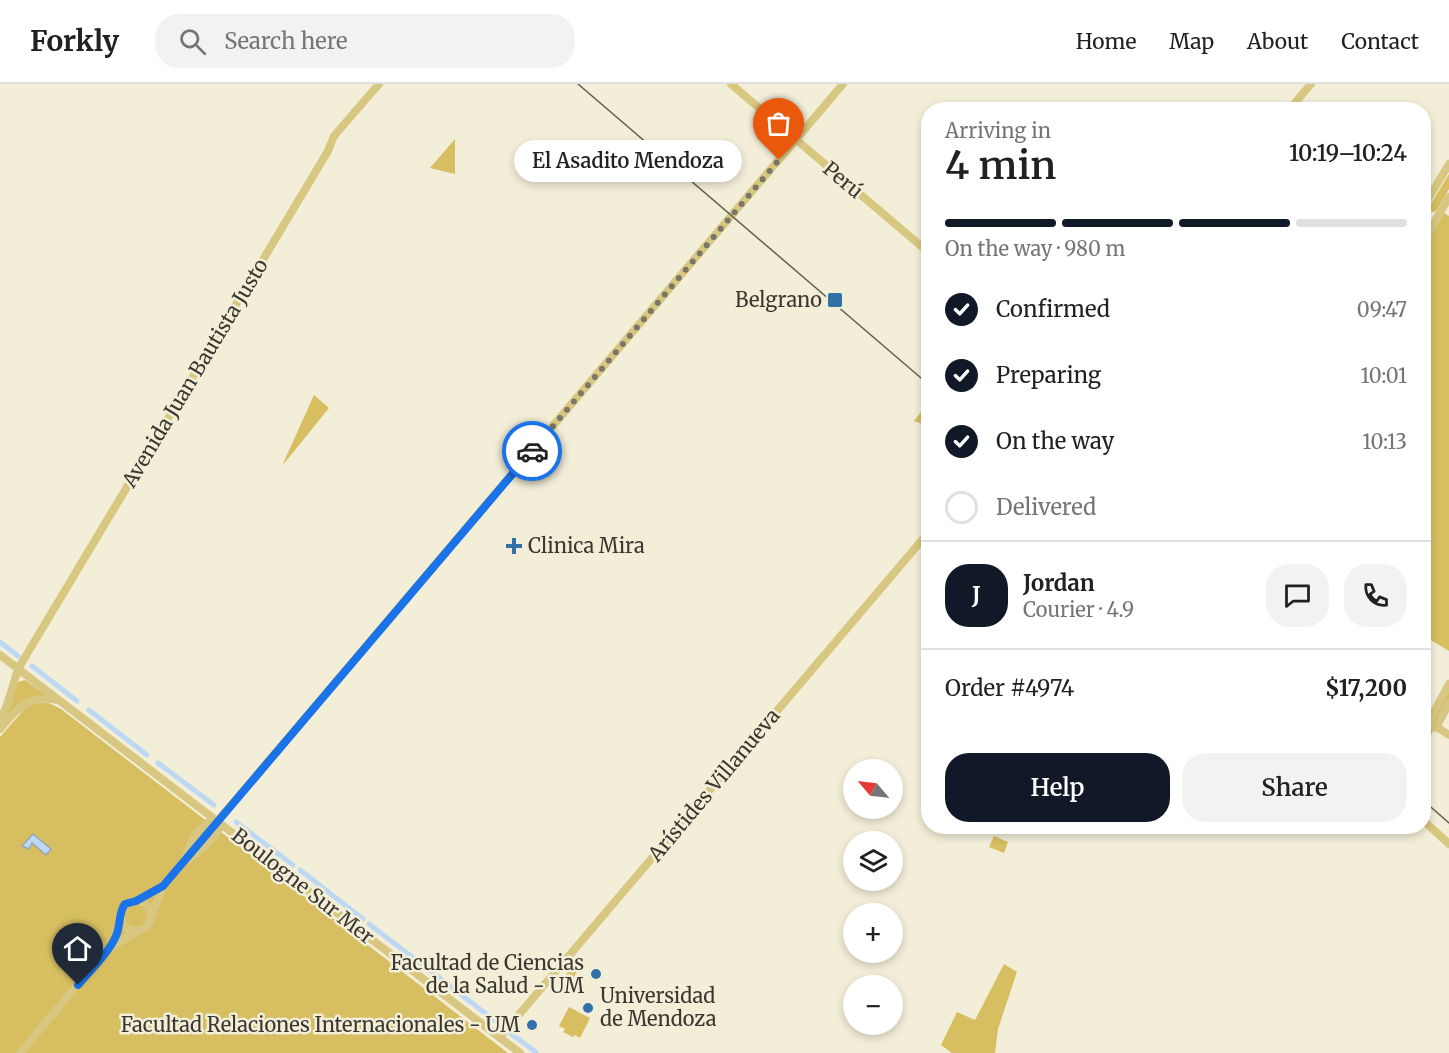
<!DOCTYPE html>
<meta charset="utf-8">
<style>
:root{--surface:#fff;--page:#f2f2f2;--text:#202124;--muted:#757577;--line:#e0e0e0;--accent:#111827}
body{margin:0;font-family:Merriweather,serif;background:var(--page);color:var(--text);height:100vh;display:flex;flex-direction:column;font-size:22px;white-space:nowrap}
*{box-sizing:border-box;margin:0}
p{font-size:20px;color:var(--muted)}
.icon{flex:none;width:33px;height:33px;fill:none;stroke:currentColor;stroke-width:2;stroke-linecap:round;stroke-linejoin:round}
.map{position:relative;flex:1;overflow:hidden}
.drawer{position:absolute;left:921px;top:18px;width:510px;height:732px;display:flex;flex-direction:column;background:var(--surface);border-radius:24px;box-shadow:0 3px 9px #0003}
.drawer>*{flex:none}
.needle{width:39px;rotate:298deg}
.fabs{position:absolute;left:843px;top:675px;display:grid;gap:12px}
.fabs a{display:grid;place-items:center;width:60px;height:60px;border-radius:50%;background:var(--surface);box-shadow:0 3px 9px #0003;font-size:30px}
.pin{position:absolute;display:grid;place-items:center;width:51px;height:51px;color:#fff;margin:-62px -26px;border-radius:50% 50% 50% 0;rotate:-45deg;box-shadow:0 0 6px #0007}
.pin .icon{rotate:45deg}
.courier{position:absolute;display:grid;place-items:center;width:60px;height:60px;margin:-30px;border:4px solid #1a73e8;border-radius:50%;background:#fff;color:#222;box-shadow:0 2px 8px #0007}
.bubble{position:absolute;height:42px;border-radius:21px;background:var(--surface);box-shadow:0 3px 9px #0003;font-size:20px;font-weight:600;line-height:42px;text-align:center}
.headline em{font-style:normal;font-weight:600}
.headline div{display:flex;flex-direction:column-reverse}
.headline{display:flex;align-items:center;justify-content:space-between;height:102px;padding:0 24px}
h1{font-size:39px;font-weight:600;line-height:45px}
.bar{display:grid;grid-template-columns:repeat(4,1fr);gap:9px 6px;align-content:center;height:72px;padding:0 24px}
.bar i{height:8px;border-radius:4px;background:var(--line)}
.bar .selected{background:var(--accent)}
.bar p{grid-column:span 4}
.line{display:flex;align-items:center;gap:15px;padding:0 24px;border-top:2px solid var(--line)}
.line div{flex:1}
.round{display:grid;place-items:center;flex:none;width:63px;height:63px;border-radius:24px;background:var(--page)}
ol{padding:0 24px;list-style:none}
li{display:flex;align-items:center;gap:18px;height:66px}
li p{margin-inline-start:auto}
li .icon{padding:6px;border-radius:50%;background:var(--accent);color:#fff;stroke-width:4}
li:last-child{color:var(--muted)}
li i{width:33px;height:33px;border:3px solid var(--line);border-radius:50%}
.cta{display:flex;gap:12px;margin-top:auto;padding:12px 24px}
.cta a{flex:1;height:69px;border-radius:24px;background:var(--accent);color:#fff;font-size:24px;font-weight:600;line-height:69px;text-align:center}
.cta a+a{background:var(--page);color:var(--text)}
header{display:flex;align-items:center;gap:36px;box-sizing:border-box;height:84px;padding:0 30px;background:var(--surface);border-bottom:2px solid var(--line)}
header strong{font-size:28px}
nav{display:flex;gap:33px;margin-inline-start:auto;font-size:21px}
.search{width:420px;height:54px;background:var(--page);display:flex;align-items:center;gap:15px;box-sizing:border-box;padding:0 21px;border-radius:24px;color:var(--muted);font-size:22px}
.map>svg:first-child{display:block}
.green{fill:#d6be61}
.water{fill:#bcd8f3;stroke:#95a8b8;stroke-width:1.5}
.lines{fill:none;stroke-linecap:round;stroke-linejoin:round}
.canal{stroke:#bcd8f3;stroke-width:5}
.major{stroke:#d7c780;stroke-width:8}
.tram{stroke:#626055;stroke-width:1.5}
.done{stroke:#7a776a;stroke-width:6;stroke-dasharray:0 10.8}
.route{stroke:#1a73e8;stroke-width:8}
.poi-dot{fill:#3171a7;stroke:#f3eed8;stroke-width:2}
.labels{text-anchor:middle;stroke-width:5;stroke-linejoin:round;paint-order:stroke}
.street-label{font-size:20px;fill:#39372f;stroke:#f3eed8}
.poi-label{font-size:20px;fill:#39372f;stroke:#f3eed8;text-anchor:end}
</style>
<header>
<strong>Forkly</strong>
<div class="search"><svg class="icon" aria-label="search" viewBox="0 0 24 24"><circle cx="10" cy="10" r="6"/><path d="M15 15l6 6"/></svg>Search here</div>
<nav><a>Home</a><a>Map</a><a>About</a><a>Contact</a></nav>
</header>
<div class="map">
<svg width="1449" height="969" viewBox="0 0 1449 969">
<rect width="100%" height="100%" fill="#f3eed8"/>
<path class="green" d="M455,55V90L430,84Z
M1449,90V105L1436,127L1432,128L1429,123Z
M1444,129L1449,132V567L1424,552V164Z
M314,311L329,324L282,382Z
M928,319V342L914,337Z
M25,596L46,611L24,616L2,638L18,598Z
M1449,602V616L1424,665V652Z
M37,619H49L61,625L508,969H0V653L26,623Z
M994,752L1008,758L1004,769L989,763Z
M580,874L583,876L567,906L558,899Z
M1004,880L1017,888L998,945L995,969H952L941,961L957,928L975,936Z
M569,923L590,934L580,954L575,951L573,953L563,948L565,945L559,942Z"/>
<path class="water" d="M33,750L51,765L46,771L32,759L29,765L22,762Z"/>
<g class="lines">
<path class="canal" d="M0,558L18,572
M32,582L77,617
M89,626L147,671
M158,679L214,721
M236,738L293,781
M300,786L363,835
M369,840L433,889
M437,892L503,943
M510,949L536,968"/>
<path class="major" d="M731,0L928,168
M1289,26L1311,0
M1424,122L1449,80
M1424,156L1449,113
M0,571L520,969
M1424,635L1449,651
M0,638L8,618L18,585L328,67L334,52L379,0
M1428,639L1449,600
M1436,644L1449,619
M0,645C17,624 28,610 58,616
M1424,737L1449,760
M185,772L196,749L211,736H218
M189,775C203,766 212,757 220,743L218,736
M121 832a15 15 0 1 1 30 0a15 15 0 1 1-30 0Z
M136,817L162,803
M152,830L163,802L182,779L843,0
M113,862L136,848
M500,953L928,449
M20,969L107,866L116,853L120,832"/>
<path class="tram" d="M578,0L928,300
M1424,717L1449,739"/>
</g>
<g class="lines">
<path class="done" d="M532,367L779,76"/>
<path class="route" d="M78,901C91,885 108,870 116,852C121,841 118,829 125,820L136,817L163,802L532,367"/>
</g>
<g class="poi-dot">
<rect x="827" y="208" width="16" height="16" rx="3"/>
<path d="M511 453h6v6h6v6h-6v6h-6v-6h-6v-6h6z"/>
<circle cx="596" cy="890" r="6"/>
<circle cx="588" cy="924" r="6"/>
<circle cx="532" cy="941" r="6"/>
</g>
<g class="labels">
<g class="street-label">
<text transform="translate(843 96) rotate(40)" y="7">Perú</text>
<text transform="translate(195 289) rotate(-59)" y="7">Avenida Juan Bautista Justo</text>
<text transform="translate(714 701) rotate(-50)" y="7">Arístides Villanueva</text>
<text transform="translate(303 802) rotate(38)" y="7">Boulogne Sur Mer</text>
</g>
<g class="poi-label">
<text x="822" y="223">Belgrano</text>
<text x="528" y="469" text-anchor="start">Clinica Mira</text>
<text x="584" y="886">Facultad de Ciencias<tspan x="584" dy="23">de la Salud - UM</tspan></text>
<text x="600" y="919" text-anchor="start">Universidad<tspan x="600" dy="23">de Mendoza</tspan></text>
<text x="520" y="948">Facultad Relaciones Internacionales - UM</text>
</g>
</g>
</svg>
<div class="fabs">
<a><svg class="needle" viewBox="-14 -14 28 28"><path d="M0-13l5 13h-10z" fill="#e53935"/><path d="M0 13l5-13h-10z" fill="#757577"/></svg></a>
<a><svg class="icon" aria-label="layers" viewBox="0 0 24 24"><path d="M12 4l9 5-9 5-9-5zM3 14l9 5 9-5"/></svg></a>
<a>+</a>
<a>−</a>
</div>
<div class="pin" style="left:779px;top:76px;background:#ea580c"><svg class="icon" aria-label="bag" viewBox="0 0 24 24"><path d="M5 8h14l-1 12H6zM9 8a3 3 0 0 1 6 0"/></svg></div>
<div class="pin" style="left:78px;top:901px;background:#1f2937"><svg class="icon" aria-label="home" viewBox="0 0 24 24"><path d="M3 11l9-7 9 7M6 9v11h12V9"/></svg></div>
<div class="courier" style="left:532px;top:367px"><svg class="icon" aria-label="car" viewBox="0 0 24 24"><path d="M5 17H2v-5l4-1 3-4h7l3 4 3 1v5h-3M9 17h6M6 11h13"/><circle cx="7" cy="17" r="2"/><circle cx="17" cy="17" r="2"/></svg></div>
<div class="bubble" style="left:514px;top:56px;width:228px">El Asadito Mendoza</div>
<section class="drawer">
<div class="headline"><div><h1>4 min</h1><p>Arriving in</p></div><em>10:19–10:24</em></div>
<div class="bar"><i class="selected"></i><i class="selected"></i><i class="selected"></i><i></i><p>On the way · 980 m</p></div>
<ol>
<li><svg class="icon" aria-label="check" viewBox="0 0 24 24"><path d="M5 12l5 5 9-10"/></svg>Confirmed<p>09:47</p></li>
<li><svg class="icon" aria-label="check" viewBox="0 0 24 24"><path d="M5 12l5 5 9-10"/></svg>Preparing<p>10:01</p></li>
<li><svg class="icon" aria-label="check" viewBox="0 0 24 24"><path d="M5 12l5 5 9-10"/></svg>On the way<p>10:13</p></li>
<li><i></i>Delivered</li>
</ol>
<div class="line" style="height:108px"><b class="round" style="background:var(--accent);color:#fff">J</b><div><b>Jordan</b><p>Courier · 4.9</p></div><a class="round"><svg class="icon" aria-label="chat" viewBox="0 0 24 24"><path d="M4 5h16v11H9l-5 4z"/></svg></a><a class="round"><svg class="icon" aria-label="phone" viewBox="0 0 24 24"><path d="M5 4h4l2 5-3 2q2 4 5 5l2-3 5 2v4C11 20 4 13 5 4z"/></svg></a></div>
<div class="line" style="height:78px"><div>Order #4974</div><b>$17,200</b></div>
<div class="cta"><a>Help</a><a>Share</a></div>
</section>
</div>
